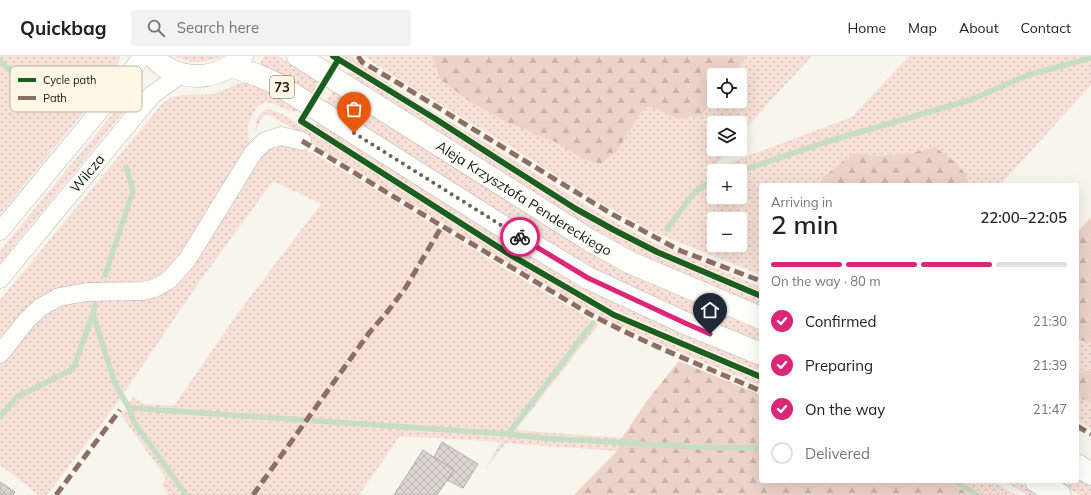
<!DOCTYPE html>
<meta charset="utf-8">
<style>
:root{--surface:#fff;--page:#f2f2f2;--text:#222;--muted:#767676;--line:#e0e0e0;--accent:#db2777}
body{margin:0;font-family:Mulish,sans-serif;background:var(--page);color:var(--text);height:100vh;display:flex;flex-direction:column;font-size:15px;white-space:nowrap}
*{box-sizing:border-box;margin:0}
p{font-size:13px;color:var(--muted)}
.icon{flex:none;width:22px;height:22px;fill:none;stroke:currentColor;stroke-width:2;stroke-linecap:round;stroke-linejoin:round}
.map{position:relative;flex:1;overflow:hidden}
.side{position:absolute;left:759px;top:127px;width:320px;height:300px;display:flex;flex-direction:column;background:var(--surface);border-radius:4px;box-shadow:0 4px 16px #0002}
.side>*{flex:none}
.fabs{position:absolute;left:707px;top:12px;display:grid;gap:8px}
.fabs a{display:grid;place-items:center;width:40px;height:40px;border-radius:4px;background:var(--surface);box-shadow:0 4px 16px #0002;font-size:20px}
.pin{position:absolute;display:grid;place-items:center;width:34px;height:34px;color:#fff;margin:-41px -17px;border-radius:50% 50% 50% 0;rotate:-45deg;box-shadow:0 0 4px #0007}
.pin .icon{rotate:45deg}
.courier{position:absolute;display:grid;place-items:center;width:40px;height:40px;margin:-20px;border:3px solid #db2777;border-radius:50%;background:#fff;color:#222;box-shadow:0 1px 5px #0007}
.headline em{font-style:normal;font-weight:600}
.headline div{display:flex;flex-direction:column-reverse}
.headline{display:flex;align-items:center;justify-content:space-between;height:68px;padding:0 12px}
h1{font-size:26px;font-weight:600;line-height:30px}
.bar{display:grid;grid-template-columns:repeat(4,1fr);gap:6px 4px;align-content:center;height:48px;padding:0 12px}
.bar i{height:5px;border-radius:3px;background:var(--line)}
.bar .active{background:var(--accent)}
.bar p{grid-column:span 4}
ol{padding:0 12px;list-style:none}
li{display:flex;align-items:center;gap:12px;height:44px}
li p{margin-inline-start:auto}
li .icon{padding:4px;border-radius:50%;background:var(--accent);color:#fff;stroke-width:4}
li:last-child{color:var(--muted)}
li i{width:22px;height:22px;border:2px solid var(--line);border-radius:50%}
header{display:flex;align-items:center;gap:24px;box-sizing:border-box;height:56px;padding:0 20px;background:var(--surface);border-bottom:1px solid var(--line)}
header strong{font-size:19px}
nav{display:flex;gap:22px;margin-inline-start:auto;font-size:14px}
.search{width:280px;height:36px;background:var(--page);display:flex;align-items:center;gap:10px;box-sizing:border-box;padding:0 14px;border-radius:4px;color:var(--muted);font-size:15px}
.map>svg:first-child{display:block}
.grass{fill:url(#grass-dots);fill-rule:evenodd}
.forest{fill:url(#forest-firs)}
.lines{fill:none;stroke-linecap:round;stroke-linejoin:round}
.stream{stroke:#c8ddc5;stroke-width:5.5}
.building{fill:url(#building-cross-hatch);stroke:#b5b0a9}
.minor-casing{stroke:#bab7b0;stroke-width:19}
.major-casing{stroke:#bab7b0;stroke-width:23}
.minor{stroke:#fefefc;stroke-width:18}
.major{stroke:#fefefc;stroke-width:22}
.quiet{stroke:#8d6e63;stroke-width:5;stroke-dasharray:10 5;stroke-linecap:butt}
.cycleway-casing{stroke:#fef7e6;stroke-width:8}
.cycleway{stroke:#1b5e20;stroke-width:6}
.done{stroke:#66635c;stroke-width:4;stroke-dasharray:0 7.2}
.route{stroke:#db2777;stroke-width:5}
.labels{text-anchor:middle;stroke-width:3;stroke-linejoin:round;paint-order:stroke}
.shield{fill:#fef7e6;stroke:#5d594f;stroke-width:1}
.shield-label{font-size:13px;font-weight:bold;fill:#18150e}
.street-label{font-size:14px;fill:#18150e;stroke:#fef7e6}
.key{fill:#fef7e6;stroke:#b9b3a5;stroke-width:1}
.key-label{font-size:11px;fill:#18150e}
</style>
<header>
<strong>Quickbag</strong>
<div class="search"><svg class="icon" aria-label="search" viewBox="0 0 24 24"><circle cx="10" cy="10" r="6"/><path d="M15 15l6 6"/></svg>Search here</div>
<nav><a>Home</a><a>Map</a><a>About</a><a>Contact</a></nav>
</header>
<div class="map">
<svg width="1091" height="439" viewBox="0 0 1091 439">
<defs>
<pattern id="grass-dots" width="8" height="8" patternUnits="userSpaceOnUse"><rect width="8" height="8" fill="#f7e0d8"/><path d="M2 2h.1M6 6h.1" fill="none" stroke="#d3bfb8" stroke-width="1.8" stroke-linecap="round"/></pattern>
<pattern id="forest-firs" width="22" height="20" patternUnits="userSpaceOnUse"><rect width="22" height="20" fill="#ecd2c9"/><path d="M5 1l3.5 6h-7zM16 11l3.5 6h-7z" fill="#cab3ab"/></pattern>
<pattern id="building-cross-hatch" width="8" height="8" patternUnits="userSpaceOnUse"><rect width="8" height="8" fill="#dbd6cf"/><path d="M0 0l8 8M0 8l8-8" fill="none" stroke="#bbb7b1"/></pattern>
</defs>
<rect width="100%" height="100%" fill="#f8f5ec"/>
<path class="grass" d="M0,0H120L115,16L100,36L0,158Z
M175,0H222C206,7 190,9 175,0Z
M264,0H278L319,26L312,38L277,17L260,8Z
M339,0H351L362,9L409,41L522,109L600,158L652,186L761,231V237L640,185L589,157L433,59L354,10Z
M366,0H432L440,23L466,43L504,65L553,85L582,102L618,94L641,56L649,50L662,56L702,59L714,42V45H740V19H731L737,11L748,0H812L771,44L740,80V67H714V93H729L711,114L852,61L909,0H1091V29L1000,129H969L968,123L935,91L912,97L877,100L854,97L824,120L821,129H761V219L651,175L588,140L521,97L377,10ZM714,115H740V141H714ZM714,163H740V189H714Z
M353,15L571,152L625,183L665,202L761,243V251L658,207L627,192L588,171L345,19L347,17Z
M239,27H252L266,33L301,54L293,56L271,47L265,46L258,50L252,59L248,70L249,91L188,191L173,207L161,218L147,224L129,227L68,230L54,234L0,290V244L162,48L172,41L183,39L214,38Z
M333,35L535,162L761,272V288L678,252L608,221L575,202L325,47Z
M129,38L134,43L0,207V195Z
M268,53L282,58L493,191L613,260L761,324V330L656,286L616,268L587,253L507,206L309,86C300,76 278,62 265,58L262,61L255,77C256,67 257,56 268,53Z
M314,63L698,282L761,309V316L610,252L544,215L318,73Z
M293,88L307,94L370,130L507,214L599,268L516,374L622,382L617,395L506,387L485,414L500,386L438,382L399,381L359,439H168L162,428L166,422L121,359L133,341L144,348L174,350L238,257L321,148L273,125L202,222L115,350L47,439H39L0,409V307L33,266L62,247L156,238L258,98L276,90Z
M1077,284L1091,286V314L1084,315L1077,319Z
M1077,341L1091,347V373L1077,364Z
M1077,421L1091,430V439H1080L1058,425H1077Z
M947,425H991L1016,439H970Z
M1004,425H1017L1041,439H1028Z"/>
<path class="forest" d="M432,0H748L737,11L731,19H714V42L702,59L678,63L649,50L641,56L618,94L601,108L582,102L553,85L504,65L466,43L440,23Z
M935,91C947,100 967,112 969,129H821L824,120L854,97L877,100L912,97Z
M1091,161V286L1077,284V177Z
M679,305L761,339V425H947L970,439H574L617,395L622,382L646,346Z
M1091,314V347L1077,341V319L1084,315Z"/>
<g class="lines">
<path class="stream" d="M0,5L56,54
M740,115L826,86L973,43L1028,19L1091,2
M667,173L690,142L697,134L714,125
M105,219L133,135L126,111
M93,258L115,328L129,352L134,366L186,439
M129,352L508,378L542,382L697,391L761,392
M0,361L17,341L73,313L93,258L95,249
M508,378L593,267
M954,425L977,439"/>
</g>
<path class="building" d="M442,386L478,408L463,432L447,424L454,414L434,401Z
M423,394L454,414L437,439H394Z
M0,426L15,436L13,439H0Z"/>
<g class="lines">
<defs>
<g id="minor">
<path d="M0,175L129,19L142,0"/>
<path id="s1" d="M0,223L152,39L181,18"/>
<path d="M0,298L27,264L41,251L59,241L87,236L143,235L155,232L169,224L187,204L253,97L265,85L281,80L302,85"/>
</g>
<g id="major">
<path d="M153,0C156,3 159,7 162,9C183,23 209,24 230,10C235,8 238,3 242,0"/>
<path id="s2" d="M298,0L591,185L629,206L761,262"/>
<path d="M231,10L257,19L277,28L505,172L588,222L685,267L761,298"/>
<path d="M1077,409L1091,418"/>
<path d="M1036,425L1060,439"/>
</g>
</defs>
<use href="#minor" class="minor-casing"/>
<use href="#major" class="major-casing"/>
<use href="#minor" class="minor"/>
<use href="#major" class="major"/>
<path class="quiet" d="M358,0L362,6L398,27L610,157L681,195L761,225
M302,85L442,170L588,257C644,287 703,310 761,335
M1077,370L1091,378
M56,439L120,354
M253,439L369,277L388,255L406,231L442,170"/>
<defs>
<path id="cycleway" d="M333,0L434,62L499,104L576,153L614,174L657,196L761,240
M338,4L301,65L509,198L614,259L761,321"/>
</defs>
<use href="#cycleway" class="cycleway-casing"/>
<use href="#cycleway" class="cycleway"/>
</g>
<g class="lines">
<path class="done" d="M354,77L520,181"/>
<path class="route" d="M520,181L588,222L685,267L710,278"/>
</g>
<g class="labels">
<rect class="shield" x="270" y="20" width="24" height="22" rx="3"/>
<g class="shield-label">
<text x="282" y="36">73</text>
</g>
<g class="street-label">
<text dy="5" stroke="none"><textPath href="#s1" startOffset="137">Wilcza</textPath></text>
<text dy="5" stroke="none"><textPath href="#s2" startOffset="267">Aleja Krzysztofa Pendereckiego</textPath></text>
</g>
</g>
<rect x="10" y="10" width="132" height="46" rx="6" class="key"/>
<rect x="18" y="22" width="18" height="4" fill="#1b5e20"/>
<rect x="18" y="40" width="18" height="4" fill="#8d6e63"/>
<g class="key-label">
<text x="43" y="28">Cycle path</text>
<text x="43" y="46">Path</text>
</g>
</svg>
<div class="fabs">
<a><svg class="icon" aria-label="locate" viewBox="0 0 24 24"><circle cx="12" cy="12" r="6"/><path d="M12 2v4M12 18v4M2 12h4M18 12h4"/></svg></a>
<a><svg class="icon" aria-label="layers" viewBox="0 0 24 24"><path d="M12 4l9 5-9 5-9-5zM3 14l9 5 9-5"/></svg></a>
<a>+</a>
<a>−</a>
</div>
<div class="pin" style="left:354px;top:77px;background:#ea580c"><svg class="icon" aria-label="bag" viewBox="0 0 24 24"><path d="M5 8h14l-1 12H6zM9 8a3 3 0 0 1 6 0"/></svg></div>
<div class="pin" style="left:710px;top:278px;background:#1f2937"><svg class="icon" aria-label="home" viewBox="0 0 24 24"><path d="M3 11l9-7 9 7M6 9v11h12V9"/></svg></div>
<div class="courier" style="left:520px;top:181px"><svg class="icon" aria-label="bike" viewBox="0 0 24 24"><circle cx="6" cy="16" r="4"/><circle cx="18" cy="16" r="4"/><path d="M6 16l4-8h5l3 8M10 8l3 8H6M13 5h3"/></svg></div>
<section class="side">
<div class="headline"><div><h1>2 min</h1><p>Arriving in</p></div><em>22:00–22:05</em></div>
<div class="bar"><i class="active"></i><i class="active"></i><i class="active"></i><i></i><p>On the way · 80 m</p></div>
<ol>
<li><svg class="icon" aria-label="check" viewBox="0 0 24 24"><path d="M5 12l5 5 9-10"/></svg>Confirmed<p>21:30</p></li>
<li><svg class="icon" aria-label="check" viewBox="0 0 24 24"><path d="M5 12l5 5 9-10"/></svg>Preparing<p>21:39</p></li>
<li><svg class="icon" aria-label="check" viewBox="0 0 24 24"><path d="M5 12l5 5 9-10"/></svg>On the way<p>21:47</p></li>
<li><i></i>Delivered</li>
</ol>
</section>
</div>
